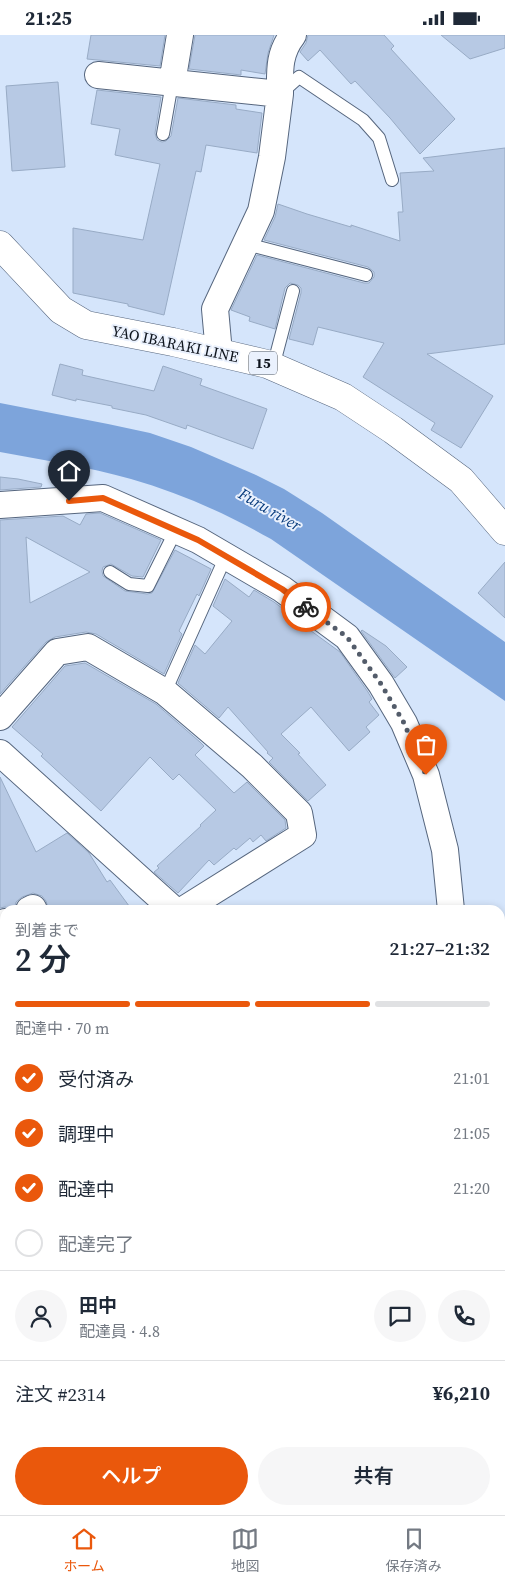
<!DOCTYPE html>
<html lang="ja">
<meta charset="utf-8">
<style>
:root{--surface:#fff;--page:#f6f6f7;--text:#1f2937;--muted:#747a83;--line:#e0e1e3;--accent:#ea580c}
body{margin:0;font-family:"Source Serif 4","Noto Sans JP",serif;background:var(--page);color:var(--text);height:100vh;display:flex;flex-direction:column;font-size:19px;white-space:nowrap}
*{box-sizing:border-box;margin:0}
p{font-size:16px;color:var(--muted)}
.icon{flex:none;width:28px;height:28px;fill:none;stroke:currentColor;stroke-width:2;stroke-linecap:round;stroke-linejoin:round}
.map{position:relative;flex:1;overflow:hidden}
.details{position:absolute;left:0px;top:870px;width:505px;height:610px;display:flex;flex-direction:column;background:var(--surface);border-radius:15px 15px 0 0;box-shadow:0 2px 8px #0003}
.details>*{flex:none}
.pin{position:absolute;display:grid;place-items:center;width:42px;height:42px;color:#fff;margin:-51px -21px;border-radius:50% 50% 50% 0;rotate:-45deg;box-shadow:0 0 5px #0007}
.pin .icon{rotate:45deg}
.courier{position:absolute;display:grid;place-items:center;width:50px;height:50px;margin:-25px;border:4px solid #ea580c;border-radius:50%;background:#fff;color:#222;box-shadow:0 1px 6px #0007}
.headline em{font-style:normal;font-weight:600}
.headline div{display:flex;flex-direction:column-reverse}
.headline{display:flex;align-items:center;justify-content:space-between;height:85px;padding:0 15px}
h1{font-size:32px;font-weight:600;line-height:38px}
.bar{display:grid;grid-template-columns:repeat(4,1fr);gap:8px 5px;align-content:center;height:60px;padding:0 15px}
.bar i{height:6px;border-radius:4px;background:var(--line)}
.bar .current{background:var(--accent)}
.bar p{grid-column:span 4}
.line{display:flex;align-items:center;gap:12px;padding:0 15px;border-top:1px solid var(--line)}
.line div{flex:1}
.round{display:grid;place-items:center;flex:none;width:52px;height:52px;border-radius:26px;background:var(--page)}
ol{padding:0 15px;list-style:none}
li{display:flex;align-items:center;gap:15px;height:55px}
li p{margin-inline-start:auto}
li .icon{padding:5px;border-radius:50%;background:var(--accent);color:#fff;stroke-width:4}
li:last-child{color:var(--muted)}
li i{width:28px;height:28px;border:2px solid var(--line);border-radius:50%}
.cta{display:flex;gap:10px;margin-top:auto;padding:10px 15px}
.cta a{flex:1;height:58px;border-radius:30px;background:var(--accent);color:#fff;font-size:20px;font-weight:600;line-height:58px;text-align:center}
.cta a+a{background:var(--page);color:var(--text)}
.status{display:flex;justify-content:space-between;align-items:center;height:35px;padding:0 25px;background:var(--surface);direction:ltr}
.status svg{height:14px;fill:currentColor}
.tab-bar{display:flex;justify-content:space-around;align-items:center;height:70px;border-top:1px solid var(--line);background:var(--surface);font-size:14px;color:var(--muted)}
.tab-bar a{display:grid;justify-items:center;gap:2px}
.tab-bar .current{color:var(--accent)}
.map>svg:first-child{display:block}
.water{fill:#7da4db}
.building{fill:#b7c9e4;stroke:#98abc5;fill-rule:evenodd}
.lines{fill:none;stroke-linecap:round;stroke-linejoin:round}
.lane-casing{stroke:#56667e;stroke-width:14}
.street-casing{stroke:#56667e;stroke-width:28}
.secondary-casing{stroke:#56667e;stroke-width:29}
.primary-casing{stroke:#56667e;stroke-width:29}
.highway-casing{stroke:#56667e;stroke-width:29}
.lane{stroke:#fff;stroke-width:12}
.street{stroke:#fff;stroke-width:26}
.secondary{stroke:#fff;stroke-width:28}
.primary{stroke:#fff;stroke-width:28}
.highway{stroke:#fff;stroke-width:28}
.done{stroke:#535c6a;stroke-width:5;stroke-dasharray:0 9}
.route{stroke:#ea580c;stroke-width:6}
.labels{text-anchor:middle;stroke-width:4;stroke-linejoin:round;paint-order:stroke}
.shield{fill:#eaf1fd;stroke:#4f5660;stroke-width:1}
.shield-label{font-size:14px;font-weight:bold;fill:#0d131c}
.street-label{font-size:15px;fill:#0d131c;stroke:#eaf1fd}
.water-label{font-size:16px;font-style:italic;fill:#083b7c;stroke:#eaf1fd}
</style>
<div class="status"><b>21:25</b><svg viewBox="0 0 49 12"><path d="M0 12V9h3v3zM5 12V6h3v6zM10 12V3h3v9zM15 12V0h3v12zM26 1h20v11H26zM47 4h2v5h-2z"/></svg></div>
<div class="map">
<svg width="505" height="1480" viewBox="0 0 505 1480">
<rect width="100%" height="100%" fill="#d5e5fb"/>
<path class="water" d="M0,368L108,389L150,398L191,412L256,440L284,454L322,478L505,607V666L271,504C227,479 180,458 131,444C88,432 44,425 0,417Z"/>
<path class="building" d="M91,0H165L160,31L87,24Z
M195,0H274L268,18L265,39L241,35V40L189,34Z
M308,0H384L394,11L391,14L455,84L420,119L390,83L355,46L351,49L320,15L308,26L300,17L306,8Z
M441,0H505V13L470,24Z
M58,47L65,132L12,136L6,51Z
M97,55L161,62L155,98L157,105L162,107L166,106L171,101L178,63L236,70V74L262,78L257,118L206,110L201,137L196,136L164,280L128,271V269L73,258V193L143,205L160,129L115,120L120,94L91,89Z
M505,113V309L427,319L493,361L461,413L431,395L435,388L363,342L384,308L318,292L313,310L289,304L301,258V253L298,250L290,248L285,253L275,294L249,286L250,282L231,275L257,220L364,248H369L374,242V237L368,232L264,205L275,182L278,169L307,179L351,192V190L400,206L398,177H403L400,138L434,136L423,123Z
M60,329L83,335L82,340L154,356L163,331L202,344L200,350L267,374L253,414L187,390L186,394L146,380L112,373V371L76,364V366L52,360Z
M0,442L18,444L42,449L41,452L0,455Z
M100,478L161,505L143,542L132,541L111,529L103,532L102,536L103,541L125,556L147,559L152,558L175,515L211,534L199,561L197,559L179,596L182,599L164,639L96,599L86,597L55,602L46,607L0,659V485L63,481L80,490L86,479ZM26,502L90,537L30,568Z
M505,527V583L478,558Z
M225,544L249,562L254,555L274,567L282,573L281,574L340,617L368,657L372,664L369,667L379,680L366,692L370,697L349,716L311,672L281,699L300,718L298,719L326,750L308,766L269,727L273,723L267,718L268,717L228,672L219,683L178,648L195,610L205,619L232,586L213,571Z
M362,595L386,611L407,632L395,643L361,596Z
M85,628L156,669L200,707L204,711L195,720L234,758L247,747L285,785L286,793L266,806L261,800L253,807L250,803L236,815L234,813L214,830L209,825L178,858L154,837L159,833L157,831L201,791L200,790L216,775L179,739L173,745L150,722L101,776L41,721L43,719L12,692L65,631Z
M0,742L36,817L67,798L89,818L107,847L110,845L132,875H49L46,866L42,861L33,858L22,862L16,867L14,875L5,872L0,873Z"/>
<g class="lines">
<defs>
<path id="lane" d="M280,59L299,42L363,85L379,103L392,145
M163,99L172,48
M246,209L366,240
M273,332L293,256
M110,537L129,549L148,551L176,495
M165,657L226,521"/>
<path id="street" d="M98,40L280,59L272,122L261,176L215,274L219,318
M172,48L180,0
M280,59C280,37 278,19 293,0
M0,470L103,463L198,505L282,554L347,602L381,649L404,688L426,740L445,815L451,875
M0,682L57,617L88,612L165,657L252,731L299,778L303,800L183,875
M0,718L174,875
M29,875L33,873L34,875
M0,890L5,887
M0,1117H5"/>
<path id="secondary" d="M500,1277L505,1283"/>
<path id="primary" d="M0,210L61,275L86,290L173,307L267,329L343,362L393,395L461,445L505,496
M500,1002L505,997
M500,1097L505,1091
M500,1474L505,1468
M83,1480L87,1475"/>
<path id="highway" d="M500,1053L505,1046
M500,1161L505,1155
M500,1221L505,1215
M500,1359L505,1354
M176,1480L181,1475
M218,1480L222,1475
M268,1480L273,1475
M390,1480L395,1475"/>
</defs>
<use href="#lane" class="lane-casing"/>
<use href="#street" class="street-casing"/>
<use href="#secondary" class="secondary-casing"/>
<use href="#primary" class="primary-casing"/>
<use href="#highway" class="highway-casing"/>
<use href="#lane" class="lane"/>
<use href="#street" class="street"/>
<use href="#secondary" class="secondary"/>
<use href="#primary" class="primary"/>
<use href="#highway" class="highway"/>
</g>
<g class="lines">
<path class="done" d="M306,572L347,602L381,649L404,688L426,740"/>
<path class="route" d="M69,466L103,463L198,505L282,554L306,572"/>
</g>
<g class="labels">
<rect class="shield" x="249" y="316.5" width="28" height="23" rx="4"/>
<g class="shield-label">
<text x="263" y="333">15</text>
</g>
<g class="street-label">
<text transform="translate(175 309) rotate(12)" y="5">YAO IBARAKI LINE</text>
</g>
<g class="water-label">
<text transform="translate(270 474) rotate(30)" y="6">Furu river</text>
</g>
</g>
</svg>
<div class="pin" style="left:426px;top:740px;background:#ea580c"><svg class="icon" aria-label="bag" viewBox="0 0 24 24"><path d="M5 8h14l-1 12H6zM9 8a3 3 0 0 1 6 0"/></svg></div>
<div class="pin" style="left:69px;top:466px;background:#1f2937"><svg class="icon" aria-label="home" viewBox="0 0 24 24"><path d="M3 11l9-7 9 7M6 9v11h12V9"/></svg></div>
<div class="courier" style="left:306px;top:572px"><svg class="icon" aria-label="bike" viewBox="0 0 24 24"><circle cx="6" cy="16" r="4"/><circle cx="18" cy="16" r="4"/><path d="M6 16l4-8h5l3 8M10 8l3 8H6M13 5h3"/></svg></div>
<section class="details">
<div class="headline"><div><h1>2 分</h1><p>到着まで</p></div><em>21:27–21:32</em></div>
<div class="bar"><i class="current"></i><i class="current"></i><i class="current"></i><i></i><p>配達中 · 70 m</p></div>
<ol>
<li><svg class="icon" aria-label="check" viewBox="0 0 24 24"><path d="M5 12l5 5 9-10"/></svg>受付済み<p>21:01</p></li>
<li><svg class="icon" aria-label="check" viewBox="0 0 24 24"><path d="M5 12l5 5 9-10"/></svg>調理中<p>21:05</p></li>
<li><svg class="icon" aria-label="check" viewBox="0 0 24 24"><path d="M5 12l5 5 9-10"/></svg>配達中<p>21:20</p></li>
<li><i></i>配達完了</li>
</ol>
<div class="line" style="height:90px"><a class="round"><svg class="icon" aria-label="person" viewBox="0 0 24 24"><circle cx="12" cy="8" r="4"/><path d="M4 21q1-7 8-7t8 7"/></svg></a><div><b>田中</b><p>配達員 · 4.8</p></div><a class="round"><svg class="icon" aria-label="chat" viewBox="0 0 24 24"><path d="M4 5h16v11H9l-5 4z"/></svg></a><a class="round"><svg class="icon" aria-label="phone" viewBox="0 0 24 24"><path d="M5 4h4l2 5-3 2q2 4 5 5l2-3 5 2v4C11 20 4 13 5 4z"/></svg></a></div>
<div class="line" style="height:65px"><div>注文 #2314</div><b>¥6,210</b></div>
<div class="cta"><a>ヘルプ</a><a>共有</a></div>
</section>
</div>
<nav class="tab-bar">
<a class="current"><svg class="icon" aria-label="home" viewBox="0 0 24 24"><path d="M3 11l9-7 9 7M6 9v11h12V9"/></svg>ホーム</a>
<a><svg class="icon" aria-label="map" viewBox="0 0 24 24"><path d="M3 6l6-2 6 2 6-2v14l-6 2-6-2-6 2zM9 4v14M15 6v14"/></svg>地図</a>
<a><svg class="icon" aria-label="saved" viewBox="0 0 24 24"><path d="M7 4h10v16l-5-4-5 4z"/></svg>保存済み</a>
</nav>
